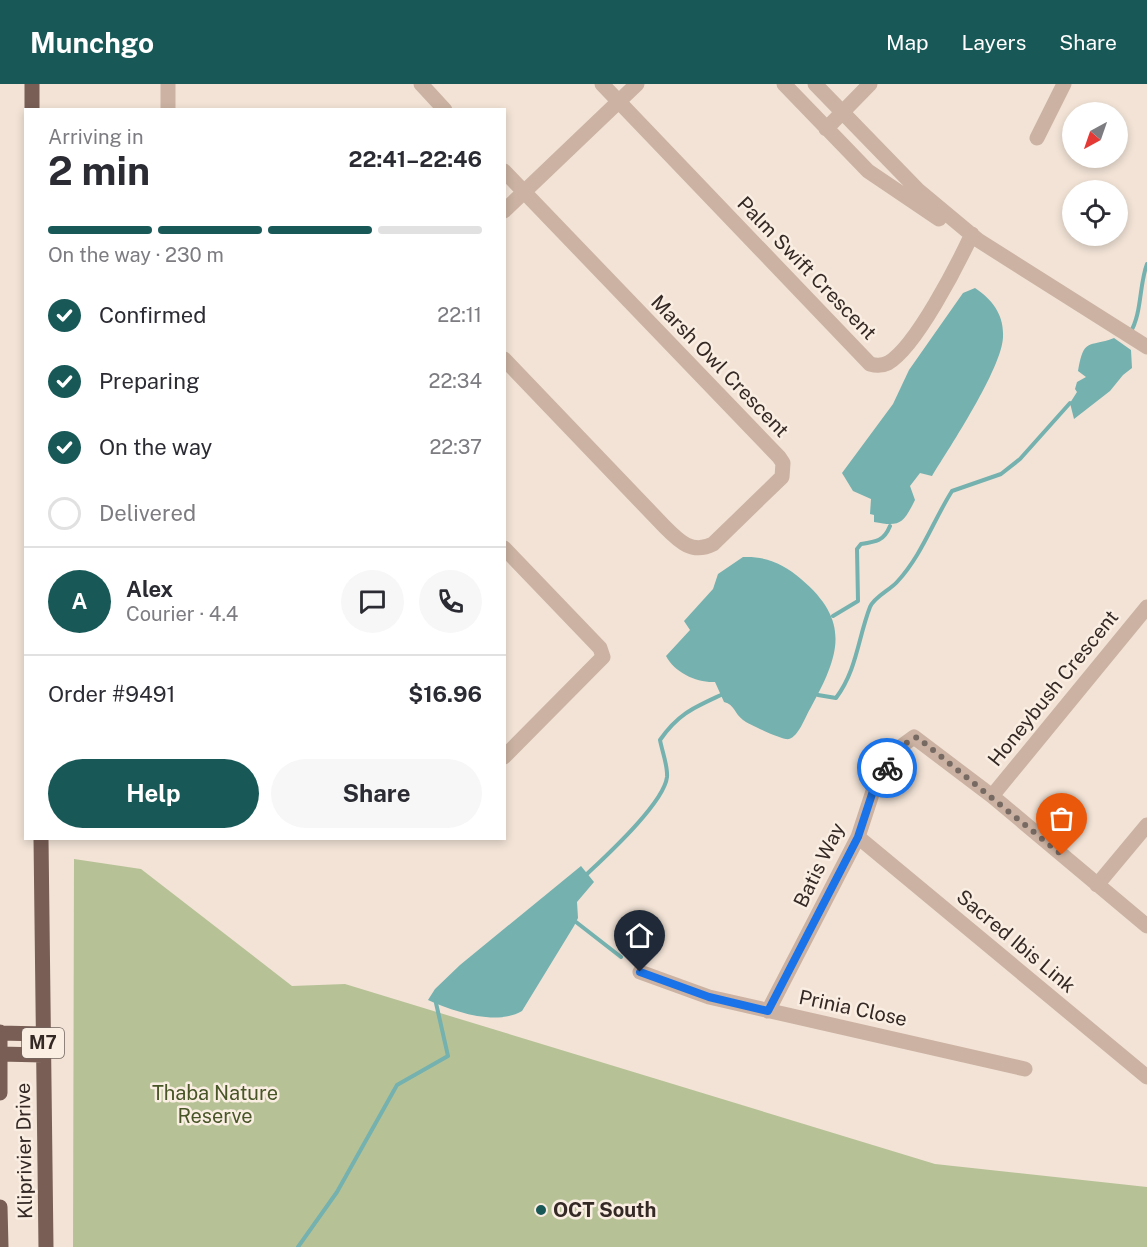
<!DOCTYPE html>
<meta charset="utf-8">
<style>
:root{--surface:#fff;--page:#f7f7f7;--text:#2b2b33;--muted:#7c7c81;--line:#e1e1e2;--accent:#185958}
body{margin:0;font-family:"Public Sans",sans-serif;background:var(--page);color:var(--text);height:100vh;display:flex;flex-direction:column;font-size:22px;white-space:nowrap}
*{box-sizing:border-box;margin:0}
p{font-size:20px;color:var(--muted)}
.icon{flex:none;width:33px;height:33px;fill:none;stroke:currentColor;stroke-width:2;stroke-linecap:round;stroke-linejoin:round}
.map{position:relative;flex:1;overflow:hidden}
.sheet{position:absolute;left:24px;top:24px;width:482px;height:732px;display:flex;flex-direction:column;background:var(--surface);border-radius:0px;box-shadow:0 3px 9px #0003}
.sheet>*{flex:none}
.needle{width:39px;rotate:220deg}
.buttons{position:absolute;left:1062px;top:18px;display:grid;gap:12px}
.buttons a{display:grid;place-items:center;width:66px;height:66px;border-radius:50%;background:var(--surface);box-shadow:0 3px 9px #0003;font-size:30px}
.pin{position:absolute;display:grid;place-items:center;width:51px;height:51px;color:#fff;margin:-62px -26px;border-radius:50% 50% 50% 0;rotate:-45deg;box-shadow:0 0 6px #0007}
.pin .icon{rotate:45deg}
.courier{position:absolute;display:grid;place-items:center;width:60px;height:60px;margin:-30px;border:4px solid #1a73e8;border-radius:50%;background:#fff;color:#222;box-shadow:0 2px 8px #0007}
.overview em{font-style:normal;font-weight:700}
.overview div{display:flex;flex-direction:column-reverse}
.overview{display:flex;align-items:center;justify-content:space-between;height:102px;padding:0 24px}
h1{font-size:39px;font-weight:700;line-height:45px}
.bar{display:grid;grid-template-columns:repeat(4,1fr);gap:9px 6px;align-content:center;height:72px;padding:0 24px}
.bar i{height:8px;border-radius:4px;background:var(--line)}
.bar .on{background:var(--accent)}
.bar p{grid-column:span 4}
.line{display:flex;align-items:center;gap:15px;padding:0 24px;border-top:2px solid var(--line)}
.line div{flex:1}
.round{display:grid;place-items:center;flex:none;width:63px;height:63px;border-radius:32px;background:var(--page)}
ol{padding:0 24px;list-style:none}
li{display:flex;align-items:center;gap:18px;height:66px}
li p{margin-inline-start:auto}
li .icon{padding:6px;border-radius:50%;background:var(--accent);color:#fff;stroke-width:4}
li:last-child{color:var(--muted)}
li i{width:33px;height:33px;border:3px solid var(--line);border-radius:50%}
.cta{display:flex;gap:12px;margin-top:auto;padding:12px 24px}
.cta a{flex:1;height:69px;border-radius:36px;background:var(--accent);color:#fff;font-size:24px;font-weight:700;line-height:69px;text-align:center}
.cta a+a{background:var(--page);color:var(--text)}
header{display:flex;align-items:center;gap:36px;box-sizing:border-box;height:84px;padding:0 30px;background:var(--accent);color:#fff}
header strong{font-size:28px}
nav{display:flex;gap:33px;margin-inline-start:auto;font-size:21px}
.map>svg:first-child{display:block}
.green{fill:#b6c296}
.water{fill:#74b1af}
.lines{fill:none;stroke-linecap:round;stroke-linejoin:round}
.stream{stroke:#74b1af;stroke-width:4}
.minor{stroke:#cbb2a2;stroke-width:15}
.major{stroke:#785e55;stroke-width:15}
.done{stroke:#776a63;stroke-width:6;stroke-dasharray:0 10.8}
.route{stroke:#1a73e8;stroke-width:8}
.poi-dot{fill:#185958;stroke:#faeee3;stroke-width:2}
.labels{text-anchor:middle;stroke-width:5;stroke-linejoin:round;paint-order:stroke}
.shield{fill:#faeee3;stroke:#70645e;stroke-width:1.5}
.shield-label{font-size:18px;font-weight:bold;fill:#352925}
.street-label{font-size:20px;fill:#352925;stroke:#faeee3}
.park-label{font-size:20px;fill:#475527;stroke:#faeee3}
.poi-label{font-size:20px;font-weight:bold;fill:#352925;stroke:#faeee3;text-anchor:start}
</style>
<header>
<strong>Munchgo</strong>
<nav><a>Map</a><a>Layers</a><a>Share</a></nav>
</header>
<div class="map">
<svg width="1147" height="1163" viewBox="0 0 1147 1163">
<rect width="100%" height="100%" fill="#f2e3d6"/>
<path class="green" d="M74,775L141,785L292,902L345,900L935,1080L1147,1103V1163H73Z"/>
<path class="water" d="M975,204C993,216 1004,231 1003,253C1002,284 950,363 932,392L920,389L910,402L915,416C903,440 900,443 874,438V431L870,430L871,415L853,407L842,389L893,320L909,286L963,209Z
M1114,254L1131,266L1132,284L1123,291L1110,307L1074,335L1070,319L1077,308L1075,305L1077,298L1086,293L1078,287C1084,253 1088,264 1114,254Z
M743,473C766,472 784,480 801,495C852,538 839,572 810,625C805,633 799,652 789,655C784,657 748,640 743,636C734,629 735,621 724,618L715,598C697,599 675,589 666,572L690,546L684,537L713,505L718,490Z
M581,782L594,798L577,818L578,834L574,842L522,927C496,942 455,928 428,916L435,905L460,881Z"/>
<g class="lines">
<path class="stream" d="M1130,249C1142,230 1139,201 1147,180
M833,532L858,517L857,465L861,460C876,458 884,457 890,442
M818,611L836,614C857,586 858,554 870,523C874,513 890,506 897,498C922,471 933,437 952,407L1001,390L1020,375L1070,319
M587,790C606,772 664,719 667,693C668,682 662,667 660,656C678,630 693,624 721,611
M576,838L621,873
M298,1163L337,1108L397,1001L448,972L436,919"/>
<path class="minor" d="M168,0V26
M421,0L445,26
M602,0L870,280C877,282 882,282 888,279C916,263 958,180 972,150
M784,0L868,87L939,135
M815,0L918,106L978,156L1147,263
M826,45L870,0
M1037,54L1064,0
M504,87L779,373L783,379L782,393L713,460C691,471 678,456 663,441L504,275
M504,127L637,0
M504,464L600,564L603,573L504,673
M992,712L1147,523
M858,753L1147,993
M1097,801L1147,741
M640,888L709,913L1025,985
M768,927L858,753L874,704L903,661L914,653L992,712L1147,842"/>
<path class="major" d="M32,0V26
M41,754L46,1163
M0,948V1009
M0,949L43,950
M0,970L43,971
M0,1123L1,1163"/>
</g>
<g class="lines">
<path class="done" d="M887,684L903,661L917,653L1062,771"/>
<path class="route" d="M640,888L709,913L768,927L858,753L874,704L887,684"/>
</g>
<circle class="poi-dot" cx="541" cy="1126" r="6"/>
<g class="labels">
<rect class="shield" x="22" y="944" width="42" height="30" rx="4.5"/>
<g class="shield-label">
<text x="43" y="965">M7</text>
</g>
<g class="street-label">
<text transform="translate(807 184) rotate(46)" y="7">Palm Swift Crescent</text>
<text transform="translate(720 282) rotate(46)" y="7">Marsh Owl Crescent</text>
<text transform="translate(1053 604) rotate(-51)" y="7">Honeybush Crescent</text>
<text transform="translate(819 781) rotate(-64)" y="7">Batis Way</text>
<text transform="translate(1016 857) rotate(40)" y="7">Sacred Ibis Link</text>
<text transform="translate(853 924) rotate(12)" y="7">Prinia Close</text>
<text transform="translate(24 1067) rotate(-91)" y="7">Kliprivier Drive</text>
</g>
<g class="park-label">
<text x="215" y="1016">Thaba Nature<tspan x="215" dy="23">Reserve</tspan></text>
</g>
<g class="poi-label">
<text x="553" y="1133">OCT South</text>
</g>
</g>
</svg>
<div class="buttons">
<a><svg class="needle" viewBox="-14 -14 28 28"><path d="M0-13l5 13h-10z" fill="#e53935"/><path d="M0 13l5-13h-10z" fill="#7c7c81"/></svg></a>
<a><svg class="icon" aria-label="locate" viewBox="0 0 24 24"><circle cx="12" cy="12" r="6"/><path d="M12 2v4M12 18v4M2 12h4M18 12h4"/></svg></a>
</div>
<div class="pin" style="left:1062px;top:771px;background:#ea580c"><svg class="icon" aria-label="bag" viewBox="0 0 24 24"><path d="M5 8h14l-1 12H6zM9 8a3 3 0 0 1 6 0"/></svg></div>
<div class="pin" style="left:640px;top:888px;background:#1f2937"><svg class="icon" aria-label="home" viewBox="0 0 24 24"><path d="M3 11l9-7 9 7M6 9v11h12V9"/></svg></div>
<div class="courier" style="left:887px;top:684px"><svg class="icon" aria-label="bike" viewBox="0 0 24 24"><circle cx="6" cy="16" r="4"/><circle cx="18" cy="16" r="4"/><path d="M6 16l4-8h5l3 8M10 8l3 8H6M13 5h3"/></svg></div>
<section class="sheet">
<div class="overview"><div><h1>2 min</h1><p>Arriving in</p></div><em>22:41–22:46</em></div>
<div class="bar"><i class="on"></i><i class="on"></i><i class="on"></i><i></i><p>On the way · 230 m</p></div>
<ol>
<li><svg class="icon" aria-label="check" viewBox="0 0 24 24"><path d="M5 12l5 5 9-10"/></svg>Confirmed<p>22:11</p></li>
<li><svg class="icon" aria-label="check" viewBox="0 0 24 24"><path d="M5 12l5 5 9-10"/></svg>Preparing<p>22:34</p></li>
<li><svg class="icon" aria-label="check" viewBox="0 0 24 24"><path d="M5 12l5 5 9-10"/></svg>On the way<p>22:37</p></li>
<li><i></i>Delivered</li>
</ol>
<div class="line" style="height:108px"><b class="round" style="background:var(--accent);color:#fff">A</b><div><b>Alex</b><p>Courier · 4.4</p></div><a class="round"><svg class="icon" aria-label="chat" viewBox="0 0 24 24"><path d="M4 5h16v11H9l-5 4z"/></svg></a><a class="round"><svg class="icon" aria-label="phone" viewBox="0 0 24 24"><path d="M5 4h4l2 5-3 2q2 4 5 5l2-3 5 2v4C11 20 4 13 5 4z"/></svg></a></div>
<div class="line" style="height:78px"><div>Order #9491</div><b>$16.96</b></div>
<div class="cta"><a>Help</a><a>Share</a></div>
</section>
</div>
